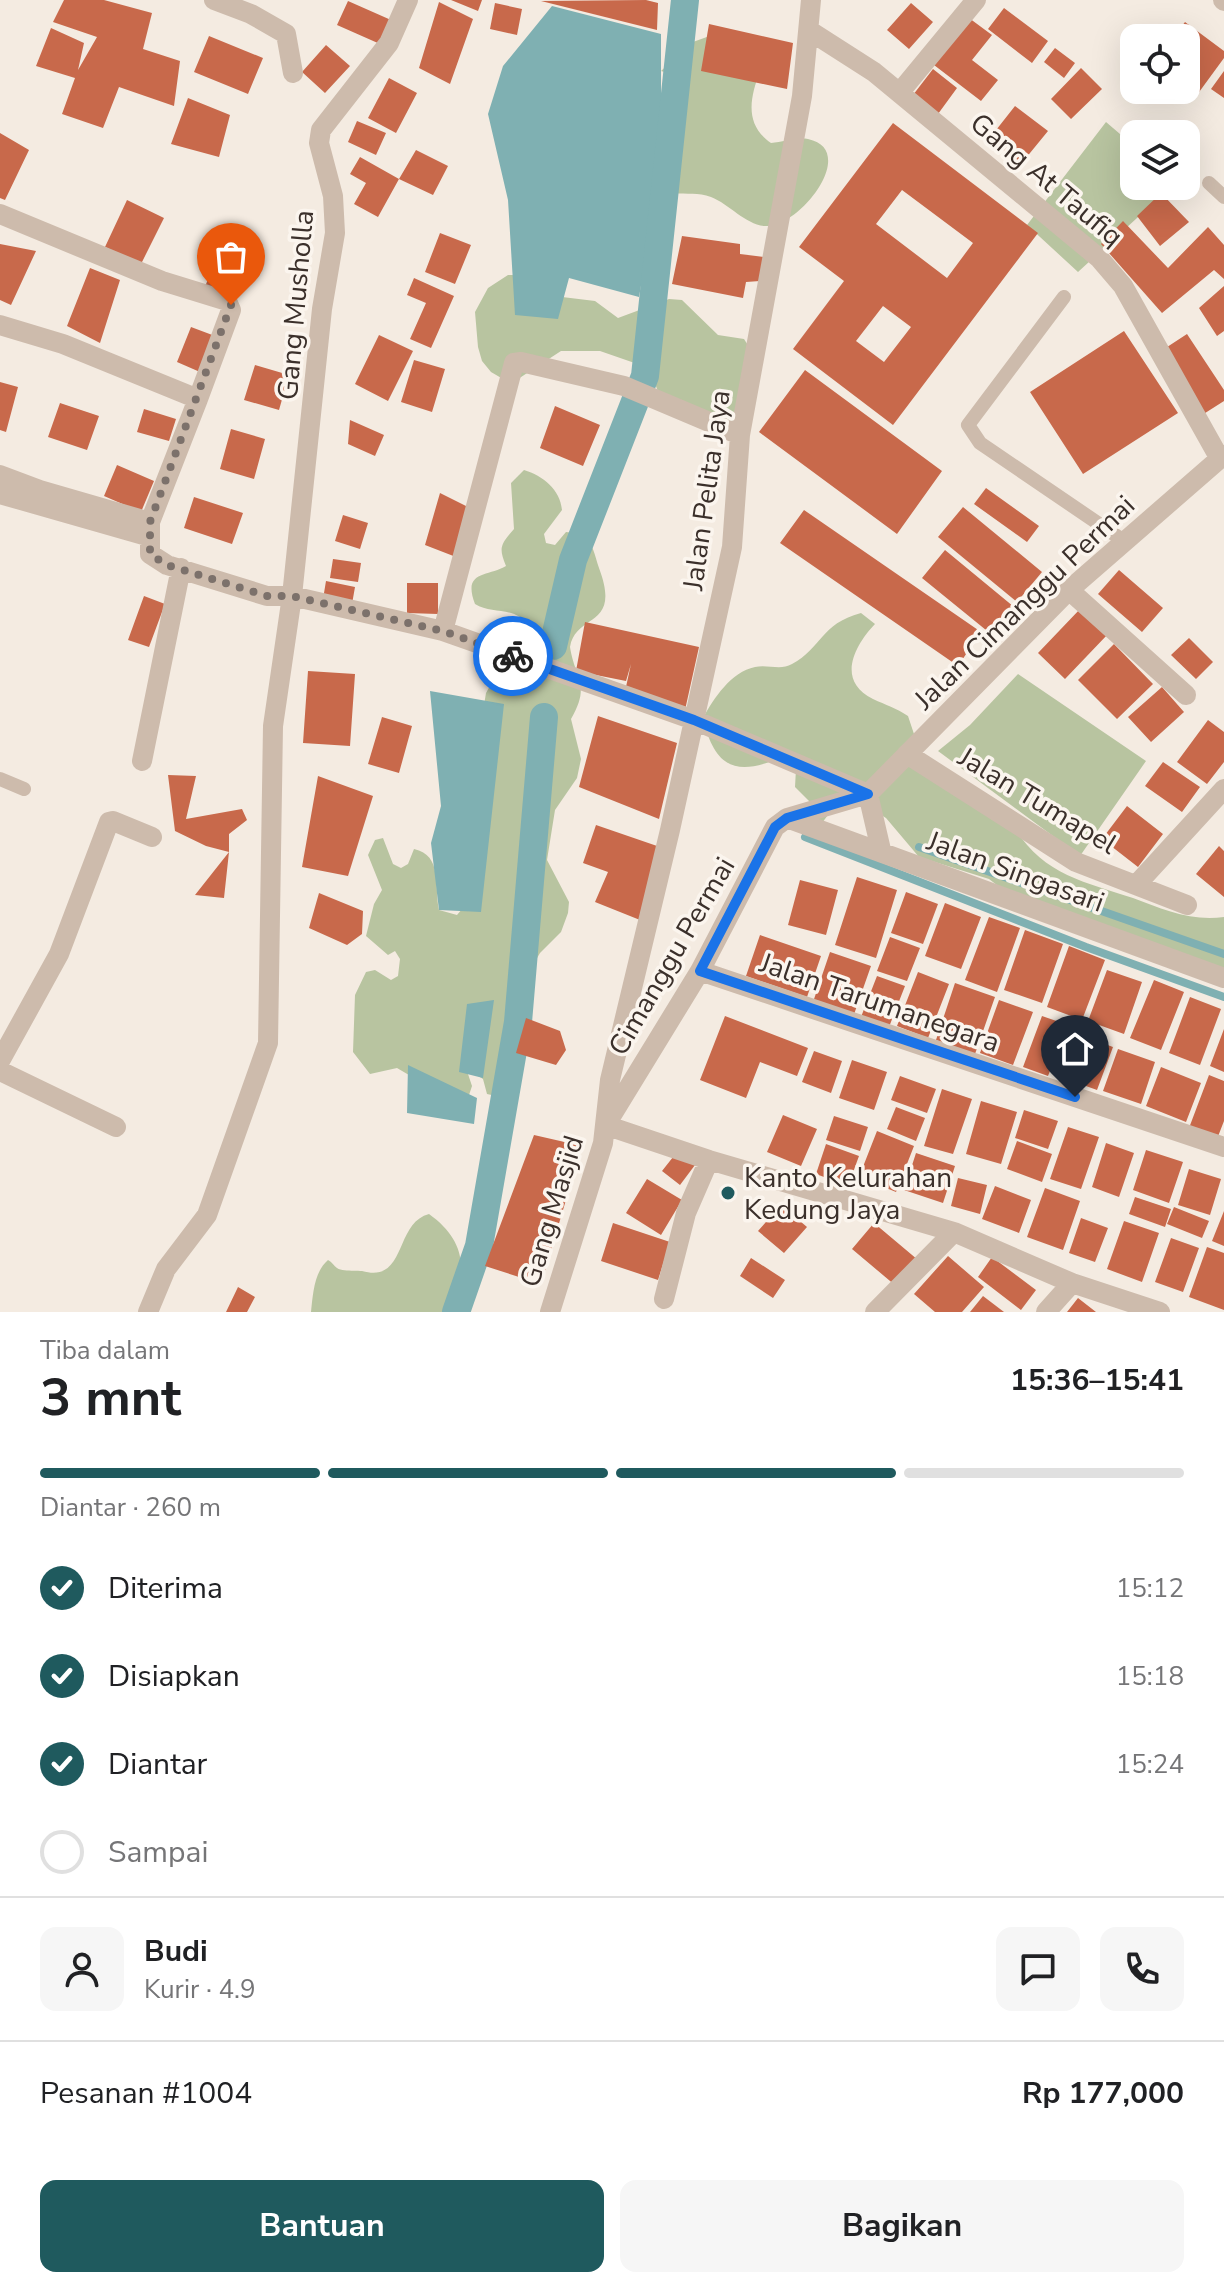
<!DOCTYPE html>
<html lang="id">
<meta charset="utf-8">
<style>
:root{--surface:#fff;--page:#f6f6f6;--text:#202124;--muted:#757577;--line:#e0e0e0;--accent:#1f5a5e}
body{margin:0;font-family:"Nunito Sans",sans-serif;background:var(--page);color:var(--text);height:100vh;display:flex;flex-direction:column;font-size:30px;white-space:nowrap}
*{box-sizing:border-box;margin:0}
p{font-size:26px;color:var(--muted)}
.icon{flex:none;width:44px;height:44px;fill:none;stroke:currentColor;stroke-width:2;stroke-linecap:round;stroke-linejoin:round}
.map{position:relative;height:1312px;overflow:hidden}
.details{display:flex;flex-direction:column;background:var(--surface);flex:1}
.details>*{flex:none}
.fabs{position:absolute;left:1120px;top:24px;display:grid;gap:16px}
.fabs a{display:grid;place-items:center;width:80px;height:80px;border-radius:16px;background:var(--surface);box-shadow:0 8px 32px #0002;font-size:40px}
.pin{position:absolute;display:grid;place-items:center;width:68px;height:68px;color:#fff;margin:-82px -34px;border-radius:50% 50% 50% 0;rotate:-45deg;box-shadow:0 0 8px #0007}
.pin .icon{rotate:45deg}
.courier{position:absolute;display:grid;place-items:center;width:80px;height:80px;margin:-40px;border:6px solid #1a73e8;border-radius:50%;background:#fff;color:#222;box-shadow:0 2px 10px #0007}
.summary em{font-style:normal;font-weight:700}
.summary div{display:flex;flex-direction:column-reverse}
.summary{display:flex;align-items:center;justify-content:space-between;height:136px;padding:0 40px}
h1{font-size:52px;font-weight:700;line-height:60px}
.bar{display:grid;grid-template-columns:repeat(4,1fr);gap:12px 8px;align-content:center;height:96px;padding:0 40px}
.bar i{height:10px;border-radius:6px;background:var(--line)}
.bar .current{background:var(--accent)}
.bar p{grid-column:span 4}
.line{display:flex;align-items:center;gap:20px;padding:0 40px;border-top:2px solid var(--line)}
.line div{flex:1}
.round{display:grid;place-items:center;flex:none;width:84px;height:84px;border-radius:16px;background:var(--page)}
ol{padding:0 40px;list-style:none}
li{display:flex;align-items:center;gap:24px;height:88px}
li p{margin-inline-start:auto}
li .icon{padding:8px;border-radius:50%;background:var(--accent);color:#fff;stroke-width:4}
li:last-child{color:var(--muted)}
li i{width:44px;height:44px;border:4px solid var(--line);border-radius:50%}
.primary-button{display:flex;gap:16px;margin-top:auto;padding:16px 40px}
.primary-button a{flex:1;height:92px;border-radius:16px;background:var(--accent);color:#fff;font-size:32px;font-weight:700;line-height:92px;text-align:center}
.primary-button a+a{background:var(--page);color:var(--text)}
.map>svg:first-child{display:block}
.green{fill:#b8c4a0}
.water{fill:#7fb0b2}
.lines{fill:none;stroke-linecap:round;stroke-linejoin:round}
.stream{stroke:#7fb0b2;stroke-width:8}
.canal{stroke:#7fb0b2;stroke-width:28}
.building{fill:#c8694b;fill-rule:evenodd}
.lane{stroke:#cdbbac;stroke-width:14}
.street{stroke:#cdbbac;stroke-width:20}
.done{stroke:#7c716b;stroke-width:8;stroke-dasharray:0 14.4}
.route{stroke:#1a73e8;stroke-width:10}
.poi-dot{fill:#1f5a5e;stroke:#fbf5ee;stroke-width:3}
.labels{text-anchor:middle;stroke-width:7;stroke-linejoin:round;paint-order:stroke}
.street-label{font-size:28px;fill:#3b302b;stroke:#fbf5ee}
.poi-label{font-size:28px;fill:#3b302b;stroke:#fbf5ee;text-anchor:start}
</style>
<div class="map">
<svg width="1224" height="1312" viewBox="0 0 1224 1312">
<rect width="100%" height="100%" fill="#f4ebe1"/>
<path class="green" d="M715,34L760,71C750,98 744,124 771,143C783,142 796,137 808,139C860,150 799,229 764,226C745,224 729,204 711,197C698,192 687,195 674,193C666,192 658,188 650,186L652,132L663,126L676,108L671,74L661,71L693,42Z
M1106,122L1134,146V186H1172L1078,272L1027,225Z
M508,275H521L554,296L595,301L618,318L669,299L682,300L718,335L744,339L751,350L738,422L726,424L659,394L649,368L600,351H561L518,379H503L491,372L482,361L478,347L475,312L488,288Z
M524,470C543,476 560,489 562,510L544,534L546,543L555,545L566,532L583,534C594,545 594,554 599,568C622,629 576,612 570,647C575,679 591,685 571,719L581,759L577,778L555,810L547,860L569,902L568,913L561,932L540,953L530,970L524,1001L530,1020L512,1047L509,1083L496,1096L487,1094L483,1079L466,1068L472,1086L469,1095L414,1078L397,1068L370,1074L353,1052L355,995L366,972L375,970L391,980L398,976L400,959L395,951L388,955L366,936L374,904L382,890L368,855L375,840L383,838L393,864L401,868L408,864L414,849C443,855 434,887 439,910L457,915L462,909L483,711L486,693L499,670L498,644L520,617C506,608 489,613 475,604C462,570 488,577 506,566C498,547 501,544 514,529L511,483Z
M861,613L875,624C854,646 836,681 873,699C886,705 896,708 908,716L914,734L910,745L1013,825C1041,874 1084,882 1133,898C1162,909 1192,922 1224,917V977L1019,902L989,879L919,857L886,818L845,792L822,823L792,819L824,816L795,787L796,769L784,756C738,777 715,770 703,718C714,698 731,672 755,667C768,664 780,671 792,664C822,648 820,624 861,613Z
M1018,674L1146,761L1080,856L938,751L970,725Z
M429,1214C467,1241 471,1277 442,1312H311C313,1294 314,1272 328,1260C332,1262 334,1266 337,1268C343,1272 355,1270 362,1271C407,1284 394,1223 429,1214Z"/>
<path class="water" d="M552,6L661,34V173L639,297L569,278L558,319L515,315L508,200L488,114L503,66Z
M430,691L504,704L481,912L439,910L431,843L441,806Z
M494,1000L483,1078L459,1072L467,1004Z
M408,1065L477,1098L474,1124L407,1113Z"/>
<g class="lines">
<path class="stream" d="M805,837L1086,947L1224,997
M919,847L1224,954"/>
<path class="canal" d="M553,646L573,560L645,376L685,0
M456,1312L479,1246L518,1022L544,717"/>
</g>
<path class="building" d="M64,0H104L152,13L143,49L180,61L174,106L119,87L103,128L62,114L75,78L36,66L51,28L84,43L78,70L97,37L53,22Z
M451,0H482L478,11Z
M646,0L658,3L657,30L541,1Z
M348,1L391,20L380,44L337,25Z
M439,2L473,19L450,84L419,68Z
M495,3L522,9L517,35L490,29Z
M911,3L933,22L909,49L887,30Z
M1004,8L1048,41L1032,63L988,29Z
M969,18L992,35L972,60L998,80L981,101L934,65Z
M1185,22L1224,51V58L1194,99L1182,90H1186V38H1173Z
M709,24L793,43L787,89L701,71Z
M209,36L263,58L248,94L194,72Z
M326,45L350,66L325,93L302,72Z
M1055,48L1075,63L1064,78L1044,62Z
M1081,68L1102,89L1071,119L1051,99Z
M933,69L957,88L938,114L913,95Z
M1224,71V98L1211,89Z
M389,78L417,93L396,133L368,118Z
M188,98L230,115L219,157L171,144Z
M1015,106L1048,131L1021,164L989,139Z
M357,121L386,133L376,155L348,142Z
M893,123L1038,233L893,425L793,349L844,281L799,247ZM902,190L973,243L947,278L876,224ZM883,306L911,327L884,362L856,341Z
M0,133L29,150L5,200L0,198Z
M416,150L448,166L433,195L399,179Z
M360,157L399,179L378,217L354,204L366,183L350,174Z
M1161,193L1189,222L1160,246L1137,216Z
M127,200L164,218L141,264L105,247Z
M1123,221L1168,268L1208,227L1224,245V279L1214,270L1162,313L1101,244Z
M440,233L471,245L455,284L425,272Z
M682,236L740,244V254L765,257L760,281L746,282L743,298L672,284Z
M224,241L253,254L233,301L204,289Z
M0,244L36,251L11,305L0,300Z
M90,268L120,280L100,343L67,326Z
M414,278L454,296L431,348L410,339L426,303L407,295Z
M1224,286V331L1217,336L1199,308Z
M191,327L215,336L200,372L177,362Z
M1124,331L1178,413L1083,474L1030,392Z
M1187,334L1224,390V401L1202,415L1161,351Z
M379,335L413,351L388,401L355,384Z
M414,360L445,369L432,412L401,402Z
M255,365L289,375L279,410L244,400Z
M805,370L942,471L897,534L759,432Z
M0,382L18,387L6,432L0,430Z
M60,403L99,416L87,450L48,437Z
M555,406L600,425L583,466L540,448Z
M144,409L176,419L169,441L137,432Z
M350,420L384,435L375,456L348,444Z
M231,429L265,439L254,479L220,469Z
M117,465L154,481L141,512L104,496Z
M986,488L1039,526L1027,542L974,504Z
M440,493L472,509L456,557L425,545Z
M194,497L243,513L232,544L184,528Z
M963,507L1042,572L1017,602L938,537Z
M804,510L981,632L958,666L780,543Z
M343,515L368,523L360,549L335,541Z
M945,550L1020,612L997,639L922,578Z
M333,559L361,563L358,582L330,578Z
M1119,570L1163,608L1142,632L1098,594Z
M326,581L355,587L352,604L323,599Z
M407,583H438V614L407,613Z
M144,596L165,604L149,647L128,640Z
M1081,608L1108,634L1065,679L1038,653Z
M585,622L699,647L685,710L624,696L631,664L626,681L576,671Z
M1189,638L1213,662L1196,679L1171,655Z
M1114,644L1153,684L1117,719L1078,680Z
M308,671L355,674L350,746L303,743Z
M1162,687L1184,712L1151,742L1128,717Z
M598,716L677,743L659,819L579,787Z
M382,717L412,726L399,773L368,764Z
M1208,720L1224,732V762L1207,784L1177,762Z
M1163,762L1200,787L1182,812L1145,786Z
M168,775L196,776L186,819L242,809L247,820L229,834V852L206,846L175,831Z
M318,776L373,796L348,876L302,867Z
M1127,806L1163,834L1138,867L1102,839Z
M596,825L660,847L640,920L595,902L608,872L583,863Z
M1219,846L1224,851V897L1196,874Z
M229,852L224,898L195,895Z
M857,877L897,890L876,958L835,945Z
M800,880L838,890L826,935L788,925Z
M906,892L938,904L923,944L891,933Z
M319,893L363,911L362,934L347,945L309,928Z
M945,903L981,917L961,969L925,956Z
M989,917L1020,928L997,992L965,980Z
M1025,930L1063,944L1042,1003L1004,990Z
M760,935L821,956L807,997L746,976Z
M890,937L920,948L907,981L877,971Z
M1069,946L1105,960L1082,1020L1047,1007Z
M830,952L871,966L852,1020L812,1005Z
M1107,970L1142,982L1124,1034L1088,1021Z
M918,972L949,984L928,1038L897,1026Z
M877,976L905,986L889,1027L861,1017Z
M1154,980L1184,992L1161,1050L1130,1038Z
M955,983L995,997L975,1054L936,1040Z
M1190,997L1221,1009L1200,1065L1169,1053Z
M999,1000L1033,1012L1013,1065L980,1053Z
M725,1016L808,1048L797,1076L760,1062L746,1098L700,1080Z
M1042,1016L1068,1025L1048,1076L1023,1067Z
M526,1018L560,1031L566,1050L556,1065L516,1053Z
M1224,1029V1072L1210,1066Z
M1077,1034L1113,1047L1097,1090L1061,1077Z
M1118,1049L1155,1062L1141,1104L1103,1091Z
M814,1051L842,1061L831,1093L802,1082Z
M852,1060L887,1072L874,1110L839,1098Z
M1161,1067L1201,1083L1186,1122L1146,1106Z
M1209,1075L1224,1081V1121L1217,1139L1189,1128Z
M900,1076L936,1089L927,1113L891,1100Z
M942,1089L972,1099L953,1154L924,1146Z
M981,1101L1017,1112L1001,1164L966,1154Z
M896,1107L925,1118L916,1141L887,1129Z
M1024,1110L1058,1121L1048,1149L1015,1138Z
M783,1115L817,1129L801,1166L767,1152Z
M834,1116L868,1127L860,1151L826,1140Z
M1068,1127L1099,1137L1081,1189L1050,1179Z
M877,1131L914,1146L896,1192L859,1177Z
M534,1135L582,1146L541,1284L485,1266Z
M1017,1141L1052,1154L1042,1182L1007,1169Z
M1106,1143L1134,1153L1119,1197L1092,1187Z
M826,1144L859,1156L848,1186L816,1174Z
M1146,1150L1183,1162L1169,1203L1133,1190Z
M677,1152L695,1165L680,1185L662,1171Z
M916,1153L955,1166L943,1203L904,1190Z
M1189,1169L1221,1179L1210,1215L1178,1205Z
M958,1178L987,1185L980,1214L951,1206Z
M647,1179L682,1200L661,1235L626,1213Z
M995,1186L1031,1200L1019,1233L982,1219Z
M1045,1188L1080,1201L1063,1250L1027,1237Z
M1135,1197L1171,1209L1165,1227L1129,1214Z
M781,1205L807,1227L784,1253L758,1231Z
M1174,1207L1209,1221L1202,1238L1167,1224Z
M1224,1211V1246L1212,1241Z
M1081,1218L1108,1228L1095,1262L1069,1253Z
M1124,1221L1159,1233L1142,1282L1107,1269Z
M613,1223L670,1242L658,1280L601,1261Z
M874,1223L918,1260L896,1286L852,1249Z
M1171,1238L1199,1248L1183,1292L1155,1282Z
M1207,1247L1224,1253V1310L1189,1297Z
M948,1256L984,1287L962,1312H935L914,1294Z
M992,1257L1036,1290L1021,1310L978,1277Z
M751,1258L785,1280L773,1298L740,1276Z
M238,1287L255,1297L247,1312H226Z
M983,1296L1004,1312H970Z
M1078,1298L1096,1312H1067Z"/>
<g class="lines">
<path class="lane" d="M1209,183L1224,197
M1064,297L968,425L980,443L1124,541
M0,779L24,789"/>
<path class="street" d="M214,0L251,14L286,34L293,73
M1223,0L1224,1
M810,31L874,72L1099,258L1123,286L1220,459
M900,92L976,0
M0,214L162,281L227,301L231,310L198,399
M0,325L63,344L198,399L150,522V554L167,565L267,596H292L443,631L694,720L868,794
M0,475L40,490L150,522
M0,494L150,537
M1069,590L1186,695
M443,631L514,363L521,362L624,386L740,435
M907,754L1076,862L1187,905
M142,761L181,568
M787,818L1224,978
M881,850L868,794L1069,590L1224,455
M1137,884L1224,789
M700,971L1224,1147
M0,1061L59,954L109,822L113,821L152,837
M0,1071L116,1127
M610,1118L700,971L775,827L787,818L868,794
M605,1125L709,1160L954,1232L1072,1283L1160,1312
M664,1299L686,1213L709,1160
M148,1312L166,1269L207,1215L268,1043L273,726L292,596L322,309L335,233L333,196L319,143L321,130L389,43L408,0
M550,1312L603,1143L610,1080L670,830L732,547L740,435L802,96L811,0
M875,1312L954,1232
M1046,1312L1072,1283"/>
</g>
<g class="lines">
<path class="done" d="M231,305L150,522V554L167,565L267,596H292L443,631L513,656"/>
<path class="route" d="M513,656L694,720L868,794L787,818L775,827L700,971L1075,1097"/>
</g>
<circle class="poi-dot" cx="728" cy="1193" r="8"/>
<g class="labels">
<g class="street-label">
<text transform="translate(1047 179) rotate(40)" y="10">Gang At Taufiq</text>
<text transform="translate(295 305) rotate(-85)" y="10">Gang Musholla</text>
<text transform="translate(706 490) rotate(-82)" y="10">Jalan Pelita Jaya</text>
<text transform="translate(1024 602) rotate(-44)" y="10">Jalan Cimanggu Permai</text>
<text transform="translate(1038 800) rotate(31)" y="10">Jalan Tumapel</text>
<text transform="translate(1016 871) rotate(20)" y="10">Jalan Singasari</text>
<text transform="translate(671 956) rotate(-60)" y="10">Cimanggu Permai</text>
<text transform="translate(880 1002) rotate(19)" y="10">Jalan Tarumanegara</text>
<text transform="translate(551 1211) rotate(-73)" y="10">Gang Masjid</text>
</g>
<g class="poi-label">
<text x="744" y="1187">Kanto Kelurahan<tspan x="744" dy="32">Kedung Jaya</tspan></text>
</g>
</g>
</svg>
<div class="fabs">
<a><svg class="icon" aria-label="locate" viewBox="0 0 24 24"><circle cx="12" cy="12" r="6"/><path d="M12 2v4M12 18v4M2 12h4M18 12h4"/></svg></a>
<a><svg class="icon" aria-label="layers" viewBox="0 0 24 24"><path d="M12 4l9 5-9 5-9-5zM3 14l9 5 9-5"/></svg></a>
</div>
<div class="pin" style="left:231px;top:305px;background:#ea580c"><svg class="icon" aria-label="bag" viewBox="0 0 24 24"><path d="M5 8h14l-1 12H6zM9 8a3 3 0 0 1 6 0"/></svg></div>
<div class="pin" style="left:1075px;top:1097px;background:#1f2937"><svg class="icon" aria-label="home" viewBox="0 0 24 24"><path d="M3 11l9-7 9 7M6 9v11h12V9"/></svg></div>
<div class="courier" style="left:513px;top:656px"><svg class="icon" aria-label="bike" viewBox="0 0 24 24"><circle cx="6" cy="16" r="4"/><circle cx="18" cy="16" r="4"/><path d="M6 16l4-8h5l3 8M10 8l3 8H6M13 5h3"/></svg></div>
</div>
<section class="details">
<div class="summary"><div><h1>3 mnt</h1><p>Tiba dalam</p></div><em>15:36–15:41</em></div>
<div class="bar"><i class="current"></i><i class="current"></i><i class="current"></i><i></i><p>Diantar · 260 m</p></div>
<ol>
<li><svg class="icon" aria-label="check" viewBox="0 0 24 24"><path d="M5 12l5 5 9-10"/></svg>Diterima<p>15:12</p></li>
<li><svg class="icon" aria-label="check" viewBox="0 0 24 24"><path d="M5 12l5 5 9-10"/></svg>Disiapkan<p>15:18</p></li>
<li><svg class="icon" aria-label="check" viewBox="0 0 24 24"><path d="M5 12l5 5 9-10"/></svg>Diantar<p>15:24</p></li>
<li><i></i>Sampai</li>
</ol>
<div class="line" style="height:144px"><a class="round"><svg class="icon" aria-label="person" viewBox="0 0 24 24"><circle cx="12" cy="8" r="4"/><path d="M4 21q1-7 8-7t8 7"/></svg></a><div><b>Budi</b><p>Kurir · 4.9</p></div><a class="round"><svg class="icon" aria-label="chat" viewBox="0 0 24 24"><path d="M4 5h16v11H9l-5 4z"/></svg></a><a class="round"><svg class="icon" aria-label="phone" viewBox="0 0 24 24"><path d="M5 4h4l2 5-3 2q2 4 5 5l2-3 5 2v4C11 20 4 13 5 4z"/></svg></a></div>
<div class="line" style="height:104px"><div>Pesanan #1004</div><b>Rp 177,000</b></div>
<div class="primary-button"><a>Bantuan</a><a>Bagikan</a></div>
</section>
